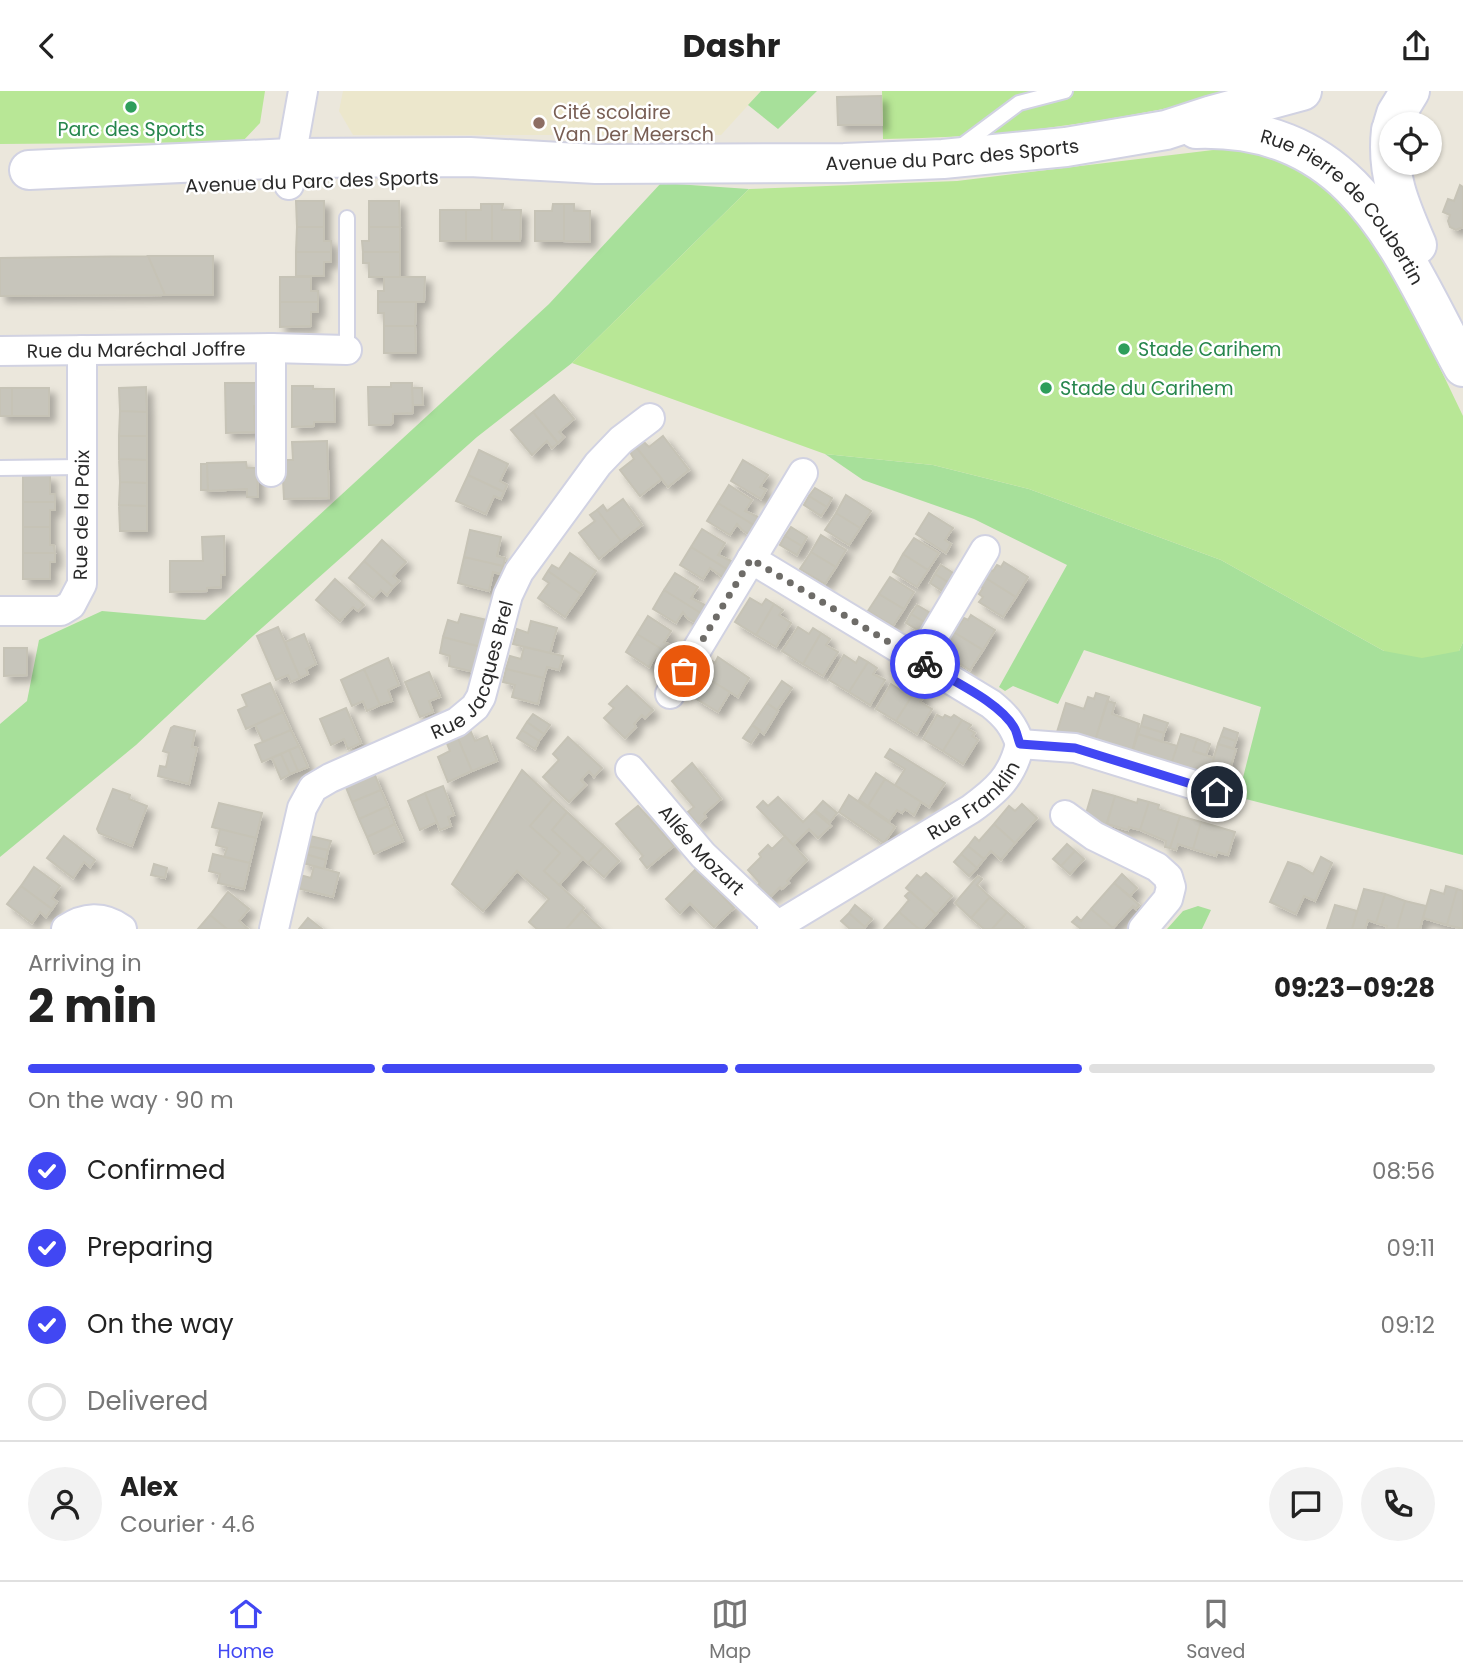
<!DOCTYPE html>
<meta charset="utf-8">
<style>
:root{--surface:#fff;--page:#f2f2f2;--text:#222;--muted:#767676;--line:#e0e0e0;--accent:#4147f3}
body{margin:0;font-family:Poppins,sans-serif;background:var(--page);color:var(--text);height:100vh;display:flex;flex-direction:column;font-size:26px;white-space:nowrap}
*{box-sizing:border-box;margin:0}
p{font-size:23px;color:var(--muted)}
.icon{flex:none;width:38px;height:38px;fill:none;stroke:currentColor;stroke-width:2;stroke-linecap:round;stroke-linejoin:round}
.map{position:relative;height:838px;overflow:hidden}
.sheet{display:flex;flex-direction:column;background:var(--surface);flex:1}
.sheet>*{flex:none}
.buttons{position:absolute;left:1379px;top:21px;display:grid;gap:14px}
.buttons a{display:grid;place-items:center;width:63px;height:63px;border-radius:50%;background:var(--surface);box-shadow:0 2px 5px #0004;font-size:35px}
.pin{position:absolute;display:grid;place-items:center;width:60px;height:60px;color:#fff;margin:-30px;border:4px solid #fff;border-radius:50%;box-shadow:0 2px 7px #0007}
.courier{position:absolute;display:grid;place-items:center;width:70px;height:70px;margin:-35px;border:5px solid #4147f3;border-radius:50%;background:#fff;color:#222;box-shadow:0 2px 9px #0007}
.overview em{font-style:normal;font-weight:700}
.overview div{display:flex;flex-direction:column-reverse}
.overview{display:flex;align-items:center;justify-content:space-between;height:119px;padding:0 28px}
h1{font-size:46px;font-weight:700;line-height:52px}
.bar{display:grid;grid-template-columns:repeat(4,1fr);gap:10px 7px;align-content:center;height:84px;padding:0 28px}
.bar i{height:9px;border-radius:5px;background:var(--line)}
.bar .active{background:var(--accent)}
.bar p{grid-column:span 4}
.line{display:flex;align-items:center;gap:18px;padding:0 28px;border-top:2px solid var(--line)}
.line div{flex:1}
.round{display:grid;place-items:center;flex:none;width:74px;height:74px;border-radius:37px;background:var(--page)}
ol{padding:0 28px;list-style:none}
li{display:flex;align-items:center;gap:21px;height:77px}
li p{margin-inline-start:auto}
li .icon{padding:7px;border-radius:50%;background:var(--accent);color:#fff;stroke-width:4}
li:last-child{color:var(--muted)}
li i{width:38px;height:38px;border:4px solid var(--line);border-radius:50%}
header{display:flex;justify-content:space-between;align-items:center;height:91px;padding:0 28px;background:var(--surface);font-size:32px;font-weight:700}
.tabs{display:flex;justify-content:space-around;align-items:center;height:98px;border-top:2px solid var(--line);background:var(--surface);font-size:19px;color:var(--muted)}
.tabs a{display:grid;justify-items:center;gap:4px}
.tabs .active{color:var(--accent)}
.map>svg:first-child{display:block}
.education{fill:#ece7cc}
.green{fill:#a7e09a}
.pitch{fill:#b8e796}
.building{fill:#c7c5bb;stroke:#c6c3b6;stroke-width:2;filter:url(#shadow)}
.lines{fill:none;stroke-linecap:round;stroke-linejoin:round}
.lane-casing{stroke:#d1d2e2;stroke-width:18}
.street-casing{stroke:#d1d2e2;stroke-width:32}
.secondary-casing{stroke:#d1d2e2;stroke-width:42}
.lane{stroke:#fff;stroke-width:14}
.street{stroke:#fff;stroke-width:28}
.secondary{stroke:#fff;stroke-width:38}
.done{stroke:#6e6c68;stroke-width:7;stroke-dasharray:0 12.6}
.route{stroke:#4147f3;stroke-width:9}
.leisure-dot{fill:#2e9e5b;stroke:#fff;stroke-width:2.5}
.education-dot{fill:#8d6e63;stroke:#fff;stroke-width:2.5}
.labels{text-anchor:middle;stroke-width:5;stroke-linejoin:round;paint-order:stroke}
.education-label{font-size:19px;fill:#785e54;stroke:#fff;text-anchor:start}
.leisure-label{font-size:19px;fill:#27864d;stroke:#fff;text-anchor:start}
.street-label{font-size:19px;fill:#2a2a2a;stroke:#fff}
</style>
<header><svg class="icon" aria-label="back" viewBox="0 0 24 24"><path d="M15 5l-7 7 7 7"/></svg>Dashr<svg class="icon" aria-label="share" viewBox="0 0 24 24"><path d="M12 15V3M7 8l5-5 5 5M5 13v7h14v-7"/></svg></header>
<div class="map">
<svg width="1463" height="838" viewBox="0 0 1463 838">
<defs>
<filter id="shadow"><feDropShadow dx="6" dy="6" stdDeviation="3.5" flood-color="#0004"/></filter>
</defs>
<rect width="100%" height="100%" fill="#ebe7dc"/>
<path class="education" d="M343,0H761L721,44H353L339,20Z"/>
<path class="green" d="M761,0H817L778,38L748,14Z
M661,92L749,98L572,272L477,346L254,544L136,654L0,766V633L27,610L39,549L102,520L205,529L549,213Z
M825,363L933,374L1029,398L1221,469L1384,560H1459L1463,551V764L1238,706L1261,616L1084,559L1058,613L1013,595L1005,600L999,596L1067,474L974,428L863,389Z
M1198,815L1211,819L1202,838H1167L1183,820Z"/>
<path class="pitch" d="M0,0H265L260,32L242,51L0,53Z
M882,0H1244C1126,29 1005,47 883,48Z
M1238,56L1319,83L1380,152L1463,325V551L1459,560L1422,567L1384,560L1221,469L1029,398L933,374L825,363L572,272L749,98L957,90Z"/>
<path class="building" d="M881,5L882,34H838L837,6Z
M1460,94L1463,96V136L1456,139L1450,136L1448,130L1450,124L1443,121L1448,108L1454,110Z
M296,110H324V136H297Z
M369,110H399L400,136H369Z
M481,113H492V150H466V119H481Z
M492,113H503L502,119H521L520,150H492Z
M553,113H564V150H535V120H552Z
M564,113H574V120H590V151L564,150Z
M440,119H466V150H440Z
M297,136H324V150H331V161H296Z
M369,136H400V161H363L362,150H369Z
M296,161H331V171H324V185H296Z
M363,161H400V186H369V172H363Z
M148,165L165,204L0,205V167Z
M148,165H213V204H165Z
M280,186H311V200H318V211H280Z
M384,186H425L424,211H378V200H384Z
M280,211H318V221H311V235L280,236Z
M378,211H416L415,235H384V222H378Z
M384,235H415L416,262H384Z
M225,292H259V315H254L255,341L226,342Z
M391,292H412L413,322L393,323V331L390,334H369L368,296H391Z
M292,295H313V298H334L335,331H314V335L292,336Z
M146,296L147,321L120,320L119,297Z
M0,297H12V325H0Z
M12,297H49V325H12Z
M412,297H422L423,314H413Z
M554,304L574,328L559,341L564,346L558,352L533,321Z
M120,320L147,321V345H119Z
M533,321L558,352L552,357L547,350L532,364L511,339Z
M119,345H147V369L119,368Z
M663,345L689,379L668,396L636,356L643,350L649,356Z
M327,350L329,407L284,408L282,369H293L292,351Z
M636,356L662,388L640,405L620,379L634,368L630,361Z
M479,359L508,373L500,390L507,394L504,401L468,384Z
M119,368L147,369V392L120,391Z
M743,369L768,384L760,396L766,399L761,408L731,390Z
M246,371L247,377H257L258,406H247V398L208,400L207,372Z
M201,373H207L208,399H201Z
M468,384L504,401L501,408L494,405L486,423L456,410Z
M23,385H50V403H55V411H23Z
M120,391L147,392V415L119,414Z
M729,394L752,409L745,420L767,430L762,439L718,412Z
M815,397L832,407L827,416L809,405Z
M846,404L871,420L860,437L836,422Z
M809,405L827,416L821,425L804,414Z
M623,408L642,434L621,450L597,419L603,414L607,420Z
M23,411H55V419H50V436H23Z
M718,412L762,439L756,448L742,439L737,433L730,444L707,430Z
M119,414L147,415V440H120Z
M597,419L621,450L599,468L579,442L595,430L590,424Z
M836,422L860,437L849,454L825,439Z
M929,422L953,437L945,449L951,453L946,462L916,443Z
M23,436H50V454H54L55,462H23Z
M791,436L807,446L802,455L785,445Z
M702,438L725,452L718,464L740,474L735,483L691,456Z
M470,439L501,446L497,465L505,467L503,475L464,466Z
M821,444L846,459L836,476L811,461Z
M224,445L225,484H221V496L207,497V500L170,501V470H203L202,446Z
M785,445L802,455L797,464L780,454Z
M914,447L939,462L928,479L903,463Z
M382,449L406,471L393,485L399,490L393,496L364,470Z
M691,456L735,483L729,491L710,477L703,488L680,474Z
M811,461L836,476L825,493L800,478Z
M23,462H55V471H50V488H23Z
M570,462L596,480L581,503L548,480L552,474L559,478Z
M903,463L928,479L917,496L893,481Z
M464,466L503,475L501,483L493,481L489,500L458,492Z
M364,470L393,496L387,504L381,499L373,507L349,487Z
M1004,471L1028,486L1016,506L984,486L990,478L993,480L997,474L1001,476Z
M941,474L958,485L953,494L935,483Z
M548,480L581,503L565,526L538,507L549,492L543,488Z
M675,482L698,496L691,507L713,518L707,526L664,499Z
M935,483L953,494L947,503L930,492Z
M890,486L914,501L904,518L879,503Z
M984,486L1016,506L1003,526L979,511L983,506L979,503L983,497L979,495Z
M335,488L364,514L358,520L353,516L340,530L316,509Z
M664,499L707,526L702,535L687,527L683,521L676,532L653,518Z
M879,503L904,518L893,535L868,520Z
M750,507L762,514L766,508L774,513L756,544L735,531Z
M774,513L783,519L779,524L791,532L776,556L756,544Z
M917,514L934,524L928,533L911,523Z
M461,523L487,529L481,556L443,546L448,529L458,532Z
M911,523L928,533L923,542L906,532Z
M971,524L995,539L983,559L952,540L957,531L960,533L964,527L968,529Z
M648,525L671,540L664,551L686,562L681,570L637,543Z
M531,530L557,537L550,562L513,553L517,538L528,542Z
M278,536L300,587L291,591L288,584L276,589L257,545Z
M798,536L809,543L813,537L821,542L803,573L782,560Z
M952,540L983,559L970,579L947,564L950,558L946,556L950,550L946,548Z
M821,542L830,548L826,554L838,561L823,585L803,573Z
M304,543L316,573L306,578L308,583L300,587L285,551Z
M637,543L681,570L675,579L660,570L656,564L649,576L626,561Z
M443,546L481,556L474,581L449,575L450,565L440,562Z
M524,556L563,565L559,579L547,576L544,587L506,578L510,565L521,568Z
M4,557H27V584L4,585Z
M844,564L856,572L859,566L868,571L849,601L829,589Z
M718,566L749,587L738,606L699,582L704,573L707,575L711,569L715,572Z
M388,567L399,594L388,599L392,610L380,614L364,578Z
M868,571L877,577L873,583L885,589L870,614L849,601Z
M364,578L380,614L367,620L363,610L352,615L341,589Z
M506,578L544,587L538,613L512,606L515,594L503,591Z
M429,581L440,606L429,610L433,621L420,626L405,591Z
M699,582L730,601L718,621L693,606L697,601L693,599L697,592L693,590Z
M782,590L792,597L777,619L767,612Z
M270,592L283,621L246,638L238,619L247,615L242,604Z
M891,593L903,601L906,595L915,600L896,630L876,618Z
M627,595L653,619L645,627L642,624L634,633L636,636L625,647L604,627L614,617L609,613Z
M915,600L924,605L920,611L932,618L917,643L896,630Z
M1096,602L1109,606L1094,653L1057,641L1066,612L1084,618L1088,606L1094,608Z
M1107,610L1115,612L1112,623L1139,633L1131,665L1094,653Z
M767,612L778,620L764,643L752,634Z
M346,617L361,652L348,658L344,648L331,654L320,628Z
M283,621L291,639L263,651L255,634Z
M533,623L550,634L544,643L527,631Z
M937,624L943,627L945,624L951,627L954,624L962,629L943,660L923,648Z
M1144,624L1168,632L1164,642L1141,635Z
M962,629L971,634L968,638L975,642L972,645L978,649L963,673L943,660Z
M527,631L544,643L539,650L522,639Z
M752,634L760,639L751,652L743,647Z
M174,635L195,640L192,656L197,657L189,693L158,685L160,675L166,676L169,662L163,660L171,637Z
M1141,635L1164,642L1162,651L1138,643Z
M1224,637L1238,642L1236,650L1221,645Z
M291,639L299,655L262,671L255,654Z
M470,639L475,650L487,645L497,670L472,680L457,645Z
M522,639L539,650L535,658L517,647Z
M1138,643L1177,655L1170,677L1131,665Z
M1181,643L1197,648L1193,660L1214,667L1207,689L1170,677Z
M457,645L472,680L448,691L438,666L450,660L446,650Z
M1221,645L1236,650L1233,658L1218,653Z
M568,646L602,677L594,686L589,680L581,689L586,694L569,711L543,686L559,669L553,663Z
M1197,648L1210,653L1206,664L1193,660Z
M1218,653L1236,658L1227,688L1209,682Z
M299,655L308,676L298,680L289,659Z
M890,658L945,692L929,716L895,694L905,678L885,666Z
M289,659L298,680L290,683L281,663Z
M281,663L290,683L281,688L272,667Z
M692,672L721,708L704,723L706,726L698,733L688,721L694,716L672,690Z
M522,679L553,708L530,735L560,762L544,780L584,817L566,838H537L529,831L549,808L517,780L483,820L452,793Z
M374,682L381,699L352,711L345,694Z
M876,682L885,688L868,715L859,709Z
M885,688L921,711L914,724L905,718L902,722L897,719L889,730L868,715Z
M443,695L454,724L448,726L451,735L440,739L425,702Z
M113,698L130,704L129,708L147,715L132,755L99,742L97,738Z
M381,699L388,715L359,728L352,711Z
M1093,699L1115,705L1105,738L1100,736L1101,731L1085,726Z
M425,702L437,731L420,739L408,710Z
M849,704L895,736L884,752L839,721Z
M1115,705L1137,712L1138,708L1149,711L1140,739L1129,736L1128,739L1107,733Z
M778,706L803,731L814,720L831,735L818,747L809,738L793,754L757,716L763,710L768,715Z
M553,708L567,721L552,739L583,767L559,794L544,780L560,762L530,735Z
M823,710L837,722L830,731L815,719Z
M1149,711L1159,714L1158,718L1180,725L1170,757L1165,756L1166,750L1140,739Z
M219,712L262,722L256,747L212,736Z
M1022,713L1037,727L1015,752L994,733L1009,715L1015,720Z
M388,715L395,733L367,746L359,728Z
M638,715L674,755L647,777L640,768L643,765L616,733Z
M567,721L604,755L588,772L552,739Z
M1180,725L1201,731L1193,758L1178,753L1176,759L1170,757Z
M1201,731L1235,741L1228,764L1217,761L1216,765L1193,758Z
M395,733L403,750L374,763L367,746Z
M994,733L1015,752L1001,769L991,760L984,768L968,755L975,746L979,750Z
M220,738L256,747L250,772L224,766L227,757L216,754Z
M64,745L95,769L90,776L84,771L73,787L47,767Z
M310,745L331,750L328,759L308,755Z
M785,745L807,769L787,790L789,792L782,798L780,796L769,807L757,795L760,792L748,779L761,766L759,763L768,754L772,758Z
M1067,753L1075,760L1061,775L1053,768Z
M308,755L328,759L326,769L305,763Z
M604,755L619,770L604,786L588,772Z
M968,755L984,768L977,777L961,763Z
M1075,760L1084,768L1070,783L1061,775Z
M213,763L250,772L244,798L218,792L220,783L209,780Z
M305,763L326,769L324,778L303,772Z
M961,763L977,777L969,785L954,771Z
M1321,766L1332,772L1315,810L1304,805L1296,823L1270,811L1288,771L1300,775L1313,783Z
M154,773L167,777L165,787L151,784Z
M314,775L339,782L333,806L297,797L300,784L311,787Z
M34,776L60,795L52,807L57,811L52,818L21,795Z
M696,778L734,817L714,836L690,812L680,822L666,808Z
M926,782L952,805L936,823L906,797L917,784L921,787Z
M1122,783L1137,797L1130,805L1114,792Z
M978,785L982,788L977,794L990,806L971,827L955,812Z
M1114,792L1139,814L1136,818L1133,815L1113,837L1091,818Z
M21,795L52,818L46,826L40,821L32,832L7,813Z
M1446,795L1457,798L1447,834L1423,827L1431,799L1444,803Z
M1364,798L1385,803L1376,832L1368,829L1365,838H1352Z
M1457,798L1463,800V838L1447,834Z
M910,800L936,823L923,838H919L899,821L909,809L905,805Z
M228,801L249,818L239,830L248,838H227L210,824Z
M1385,803L1405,810L1397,838H1386L1387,835L1376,832Z
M990,806L1007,821L992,838H984L971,827Z
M1405,810L1426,815L1420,838H1397Z
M855,814L872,828L865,836L849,822Z
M1335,814L1357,820L1352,838H1327Z
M1091,818L1113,837L1112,838H1081L1072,831L1077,826L1081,830Z
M582,820L601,838H566Z
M899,821L919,838H884Z
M1007,821L1024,836L1022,838H992Z
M849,822L865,836L864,838H850L841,830Z
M210,824L227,838H198Z
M308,827L322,838H299Z"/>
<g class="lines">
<defs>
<path id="lane" d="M960,56L1019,12L1065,0
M347,259V127
M0,377L81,376"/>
<g id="street">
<path d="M289,94L291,67L303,0"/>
<path id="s1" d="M0,260L271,257L347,259"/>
<path d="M271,381V257"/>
<path d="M751,468L991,613C1006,625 1014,635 1020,653"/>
<path d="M0,520H61L71,514L82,493V259"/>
<path d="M919,570L985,459"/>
<path d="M670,603L803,382"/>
<path d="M1020,653L1075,657L1217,701"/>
<path id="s2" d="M630,678L703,764L778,835"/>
<path d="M1065,724L1094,745L1157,776L1168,786L1171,796L1168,808L1143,838"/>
<path d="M66,838C84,826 103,824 122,838"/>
<path id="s3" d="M274,838L302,717L313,697L330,687L457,631L475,616L481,606L508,504L519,481L598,373L621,349L650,327"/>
<path id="s4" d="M772,838L971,718C997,699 1012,686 1020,653"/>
</g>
<g id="secondary">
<path d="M1393,33L1396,23L1410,0"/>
<path id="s5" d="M1196,38C1356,33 1399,158 1463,276"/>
<path d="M1391,39C1386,83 1400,115 1417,154"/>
<path id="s6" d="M29,79L291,67L470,66L596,73L844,72L943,68L1066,56L1166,39L1212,24L1302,0"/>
</g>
</defs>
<use href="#lane" class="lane-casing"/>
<use href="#street" class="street-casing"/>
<use href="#secondary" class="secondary-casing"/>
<use href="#lane" class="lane"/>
<use href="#street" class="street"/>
<use href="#secondary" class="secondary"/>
</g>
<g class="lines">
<path class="done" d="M684,580L751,468L925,573"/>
<path class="route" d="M925,573C950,589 1001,611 1015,638C1017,642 1018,648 1020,653L1075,657L1217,701"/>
</g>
<g class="leisure-dot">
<circle cx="131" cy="16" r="7"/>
<circle cx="1124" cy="258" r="7"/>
<circle cx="1046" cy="297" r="7"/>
</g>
<circle class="education-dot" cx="539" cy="32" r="7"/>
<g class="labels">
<g class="education-label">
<text x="553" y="28">Cité scolaire<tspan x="553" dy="22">Van Der Meersch</tspan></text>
</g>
<g class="leisure-label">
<text x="131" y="45" text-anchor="middle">Parc des Sports</text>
<text x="1138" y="265">Stade Carihem</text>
<text x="1060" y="304">Stade du Carihem</text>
</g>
<g class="street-label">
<text dy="7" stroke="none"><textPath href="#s6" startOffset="924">Avenue du Parc des Sports</textPath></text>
<text transform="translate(312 90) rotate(-2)" y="7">Avenue du Parc des Sports</text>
<text dy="7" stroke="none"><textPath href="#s5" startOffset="177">Rue Pierre de Coubertin</textPath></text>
<text dy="7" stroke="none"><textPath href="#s1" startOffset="136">Rue du Maréchal Joffre</textPath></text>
<text transform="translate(81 424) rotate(-89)" y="7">Rue de la Paix</text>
<text dy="7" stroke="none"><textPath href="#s3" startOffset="359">Rue Jacques Brel</textPath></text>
<text dy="7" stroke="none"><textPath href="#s4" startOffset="240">Rue Franklin</textPath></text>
<text dy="7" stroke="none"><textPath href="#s2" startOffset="108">Allée Mozart</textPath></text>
</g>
</g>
</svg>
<div class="buttons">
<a><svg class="icon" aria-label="locate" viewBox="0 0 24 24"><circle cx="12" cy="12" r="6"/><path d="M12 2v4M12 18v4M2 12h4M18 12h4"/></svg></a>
</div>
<div class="pin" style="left:684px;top:580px;background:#ea580c"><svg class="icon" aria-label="bag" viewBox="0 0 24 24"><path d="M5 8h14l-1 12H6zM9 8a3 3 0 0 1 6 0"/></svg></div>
<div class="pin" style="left:1217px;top:701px;background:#1f2937"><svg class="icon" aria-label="home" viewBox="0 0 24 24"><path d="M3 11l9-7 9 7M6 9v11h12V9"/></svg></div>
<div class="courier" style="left:925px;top:573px"><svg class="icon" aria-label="bike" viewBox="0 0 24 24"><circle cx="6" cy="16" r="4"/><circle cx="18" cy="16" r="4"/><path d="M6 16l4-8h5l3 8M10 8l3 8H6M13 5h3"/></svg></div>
</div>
<section class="sheet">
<div class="overview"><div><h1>2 min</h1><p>Arriving in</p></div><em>09:23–09:28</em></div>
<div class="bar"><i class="active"></i><i class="active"></i><i class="active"></i><i></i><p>On the way · 90 m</p></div>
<ol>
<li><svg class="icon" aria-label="check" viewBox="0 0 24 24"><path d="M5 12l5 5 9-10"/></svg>Confirmed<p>08:56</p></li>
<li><svg class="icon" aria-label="check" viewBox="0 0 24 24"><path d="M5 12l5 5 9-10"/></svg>Preparing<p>09:11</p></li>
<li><svg class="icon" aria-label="check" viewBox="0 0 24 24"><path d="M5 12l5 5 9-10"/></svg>On the way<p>09:12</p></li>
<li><i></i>Delivered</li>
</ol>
<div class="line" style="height:126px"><a class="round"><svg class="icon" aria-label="person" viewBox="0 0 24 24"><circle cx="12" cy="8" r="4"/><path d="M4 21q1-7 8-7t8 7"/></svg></a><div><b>Alex</b><p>Courier · 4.6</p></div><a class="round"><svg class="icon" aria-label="chat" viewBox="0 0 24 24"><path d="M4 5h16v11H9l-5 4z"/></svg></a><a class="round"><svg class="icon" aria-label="phone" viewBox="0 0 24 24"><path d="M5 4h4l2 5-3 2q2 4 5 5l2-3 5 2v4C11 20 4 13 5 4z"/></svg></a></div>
</section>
<nav class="tabs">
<a class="active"><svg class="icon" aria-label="home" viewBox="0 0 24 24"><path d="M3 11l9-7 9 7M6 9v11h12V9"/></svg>Home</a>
<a><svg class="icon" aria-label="map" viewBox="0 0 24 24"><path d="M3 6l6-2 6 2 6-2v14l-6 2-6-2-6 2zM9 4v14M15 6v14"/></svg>Map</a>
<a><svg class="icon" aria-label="saved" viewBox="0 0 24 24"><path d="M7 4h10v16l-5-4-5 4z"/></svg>Saved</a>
</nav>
